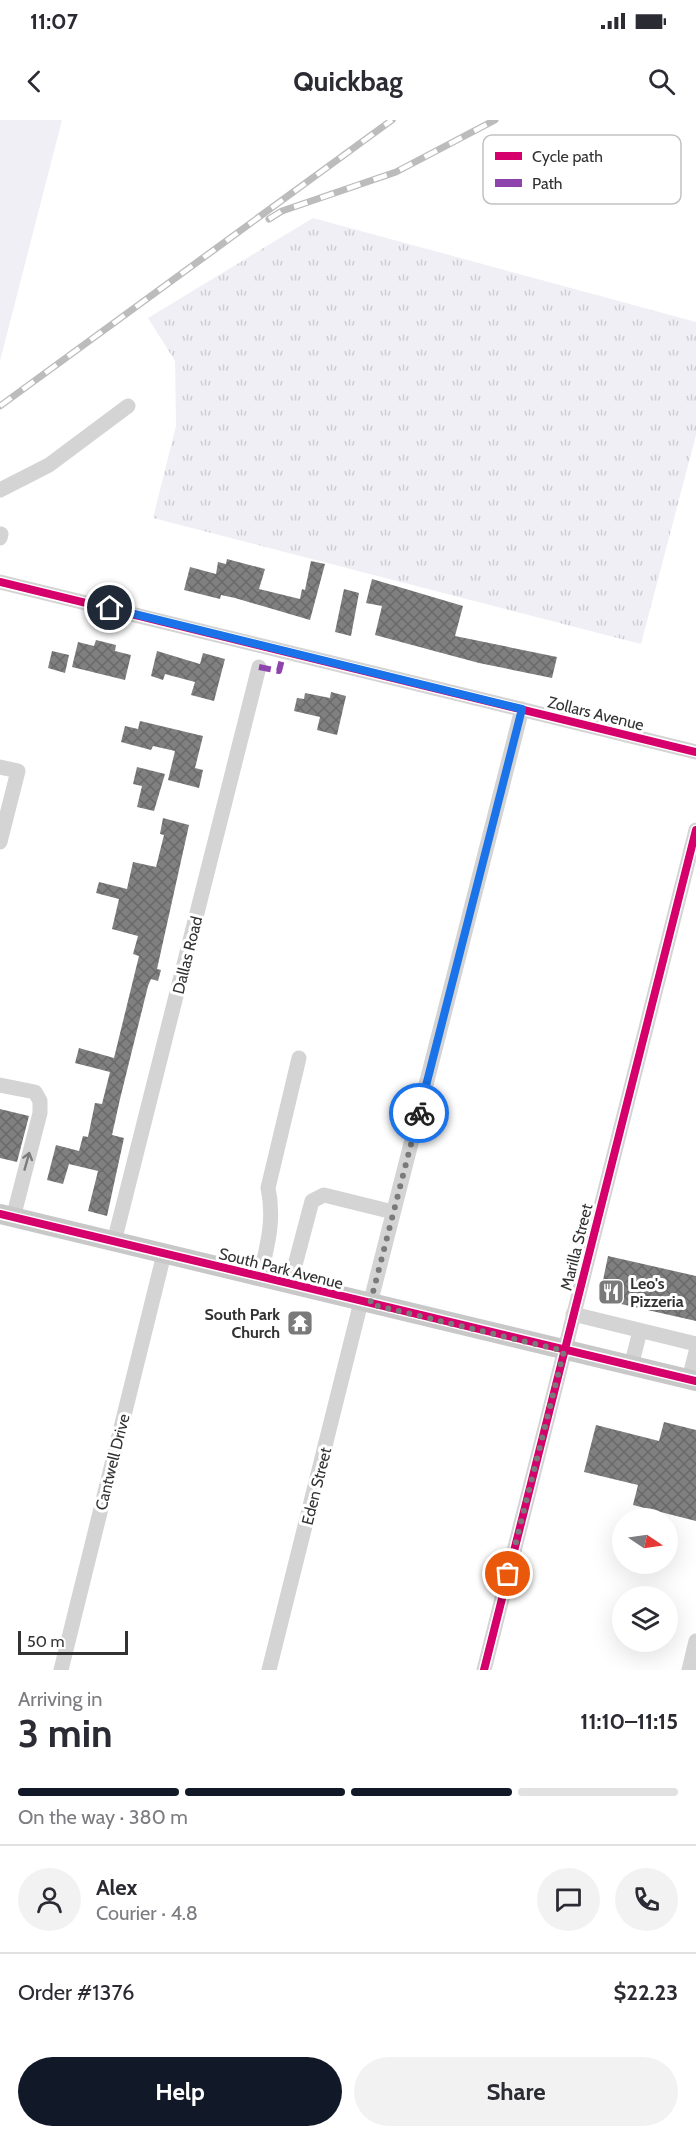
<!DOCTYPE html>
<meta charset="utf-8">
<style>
:root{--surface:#fff;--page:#f2f2f3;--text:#2b2b33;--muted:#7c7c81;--line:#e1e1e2;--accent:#111827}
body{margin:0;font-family:Cabin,sans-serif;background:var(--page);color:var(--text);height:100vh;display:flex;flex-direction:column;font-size:22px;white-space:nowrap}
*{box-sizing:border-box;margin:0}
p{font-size:20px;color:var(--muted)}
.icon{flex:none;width:33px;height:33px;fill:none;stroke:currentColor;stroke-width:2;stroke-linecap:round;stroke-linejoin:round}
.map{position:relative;height:1550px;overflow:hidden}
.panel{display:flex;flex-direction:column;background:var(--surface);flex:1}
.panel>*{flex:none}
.needle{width:39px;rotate:103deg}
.controls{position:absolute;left:612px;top:1388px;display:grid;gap:12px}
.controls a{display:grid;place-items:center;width:66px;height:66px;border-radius:50%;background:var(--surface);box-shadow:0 6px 24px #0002;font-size:30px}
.scale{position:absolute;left:18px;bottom:15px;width:110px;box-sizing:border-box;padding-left:6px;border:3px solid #323232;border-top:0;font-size:16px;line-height:21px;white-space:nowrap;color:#323232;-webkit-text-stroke:4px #fff;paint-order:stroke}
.pin{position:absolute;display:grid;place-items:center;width:51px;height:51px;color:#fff;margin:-26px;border:3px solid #fff;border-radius:50%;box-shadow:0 2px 6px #0007}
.courier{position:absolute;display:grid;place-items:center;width:60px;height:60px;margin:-30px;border:4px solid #1a73e8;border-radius:50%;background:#fff;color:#222;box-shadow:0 2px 8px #0007}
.headline em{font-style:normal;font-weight:700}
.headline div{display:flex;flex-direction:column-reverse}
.headline{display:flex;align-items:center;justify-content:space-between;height:102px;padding:0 18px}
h1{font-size:39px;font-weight:700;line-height:45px}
.bar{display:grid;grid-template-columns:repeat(4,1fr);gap:9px 6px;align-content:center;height:72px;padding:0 18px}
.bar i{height:8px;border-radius:4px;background:var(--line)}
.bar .selected{background:var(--accent)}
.bar p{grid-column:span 4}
.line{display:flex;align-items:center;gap:15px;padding:0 18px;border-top:2px solid var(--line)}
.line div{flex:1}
.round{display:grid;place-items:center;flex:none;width:63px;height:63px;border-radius:32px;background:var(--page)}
.action{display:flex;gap:12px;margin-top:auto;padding:12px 18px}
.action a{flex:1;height:69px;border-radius:36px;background:var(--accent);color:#fff;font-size:24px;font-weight:700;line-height:69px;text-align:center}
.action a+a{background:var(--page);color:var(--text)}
.status{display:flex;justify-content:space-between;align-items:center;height:42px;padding:0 30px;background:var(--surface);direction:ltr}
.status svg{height:16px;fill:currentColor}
header{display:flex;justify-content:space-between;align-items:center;height:78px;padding:0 18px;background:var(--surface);font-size:27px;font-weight:700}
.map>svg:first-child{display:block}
.grass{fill:url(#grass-tufts)}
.park{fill:#f0eff5}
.building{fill:url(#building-cross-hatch)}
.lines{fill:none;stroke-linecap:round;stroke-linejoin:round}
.minor{stroke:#d4d4d4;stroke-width:15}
.major{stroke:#c8c8c8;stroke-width:20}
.rail-casing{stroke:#bcbcbc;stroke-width:7}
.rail{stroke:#fff;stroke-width:4.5;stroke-dasharray:14;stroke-linecap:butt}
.quiet{stroke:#8e44ad;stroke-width:6;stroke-dasharray:12 6;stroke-linecap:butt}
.cycleway-casing{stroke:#fff;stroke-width:11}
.cycleway{stroke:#d6006c;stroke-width:8}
.oneway{stroke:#7b7b7b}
.done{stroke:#7a7a7a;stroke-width:6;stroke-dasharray:0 10.8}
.route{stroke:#1a73e8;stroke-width:8}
.labels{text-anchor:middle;stroke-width:6;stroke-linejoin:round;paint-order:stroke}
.street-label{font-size:16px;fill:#323232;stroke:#fff}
.poi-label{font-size:16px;font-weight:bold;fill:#323232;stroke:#fff;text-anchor:start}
.key{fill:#fff;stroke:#c2c2c2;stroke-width:1.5}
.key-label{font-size:16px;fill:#323232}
</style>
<div class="status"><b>11:07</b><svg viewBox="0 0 49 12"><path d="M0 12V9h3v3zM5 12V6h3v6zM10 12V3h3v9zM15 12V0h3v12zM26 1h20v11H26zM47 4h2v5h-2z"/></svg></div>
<header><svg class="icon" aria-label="back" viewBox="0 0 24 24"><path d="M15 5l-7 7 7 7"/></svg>Quickbag<svg class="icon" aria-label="search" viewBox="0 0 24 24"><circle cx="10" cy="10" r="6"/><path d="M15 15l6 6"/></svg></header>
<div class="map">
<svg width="696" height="1550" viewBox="0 0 696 1550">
<defs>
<pattern id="grass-tufts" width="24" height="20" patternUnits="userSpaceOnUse" patternTransform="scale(1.5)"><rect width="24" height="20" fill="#f0eff5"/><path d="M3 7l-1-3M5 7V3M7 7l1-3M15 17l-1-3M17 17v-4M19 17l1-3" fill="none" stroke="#cecdd2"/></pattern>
<pattern id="building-cross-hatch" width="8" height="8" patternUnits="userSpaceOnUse" patternTransform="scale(1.5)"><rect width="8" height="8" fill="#808080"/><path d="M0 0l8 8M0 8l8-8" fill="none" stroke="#696969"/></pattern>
</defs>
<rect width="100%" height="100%" fill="#fff"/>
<path class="grass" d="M313,98L696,202V315L641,524L153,398L176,306L175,241L148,198Z"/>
<path class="park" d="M0,0H62L0,241Z"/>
<path class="building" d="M227,439L265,449L259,469L300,479L302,469L305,470L311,441L325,444L310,500L235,478L221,475L220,479L184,470L190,447L216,454L218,442L226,444Z
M372,459L463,486L455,516L557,537L552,558L479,543L375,515L382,486L366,483Z
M344,469L359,473L351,516L335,512Z
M96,520L116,525L115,531L131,535L125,560L72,547L78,522L94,526Z
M52,531L69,535L65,553L48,548Z
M157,531L200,544L203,533L225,539L214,581L191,575L195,562L165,554L163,560L151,556Z
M331,572L346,576L337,615L317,610L320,597L294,591L297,578L304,579L305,573L330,578Z
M140,601L203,616L195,648L203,650L199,668L168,660L175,631L153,626L151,630L121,622L125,606L138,609Z
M137,647L165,654L154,691L137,687L142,666L133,664Z
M163,698L189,705L157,849L161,850L158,861L151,859L148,866L120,979L112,1015L124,1018L107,1096L88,1091L98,1051L69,1044L63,1064L47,1060L56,1025L79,1031L83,1016L88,1017L95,983L102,984L110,952L75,943L79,928L114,938L139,836L133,834L138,816L112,809L119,779L96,773L99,762L127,769L133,742L156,747L164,715L160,714Z
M0,989L29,996L17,1042L0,1038Z
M608,1136L696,1156V1201L621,1184L623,1176L601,1170Z
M664,1302L696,1310V1401L633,1385L638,1365L584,1352L596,1305L659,1321Z"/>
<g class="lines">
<path class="minor" d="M0,370L49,345L128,286
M0,418L1,414
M0,462L696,632
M0,647L18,651L0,722
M0,965L35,972L40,981V993L13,1098
M114,1122L259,547
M260,1157C267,1127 275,1099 268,1068L299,938
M290,1164L312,1081L324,1075L393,1092
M370,1184L522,589
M573,1194L696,1224
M631,1246L640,1211
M689,1259L696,1232
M61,1550L164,1134
M269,1550L361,1182
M484,1550L696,710
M689,1550L696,1521"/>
<path class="major" d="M0,1094L696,1261"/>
<defs>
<path id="rail" d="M269,99L282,91L396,52L495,0
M0,286L392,0"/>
</defs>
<use href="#rail" class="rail-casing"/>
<use href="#rail" class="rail"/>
<path class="quiet" d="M259,547L279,551L284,531"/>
<defs>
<path id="cycleway" d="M0,462L696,632
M0,1094L696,1261
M484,1550L696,710"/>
</defs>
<use href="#cycleway" class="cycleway-casing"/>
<use href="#cycleway" class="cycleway"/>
</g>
<defs><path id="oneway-shaft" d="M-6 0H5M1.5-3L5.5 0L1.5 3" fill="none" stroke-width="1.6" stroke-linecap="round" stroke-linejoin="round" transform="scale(1.5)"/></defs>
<use class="oneway" href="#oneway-shaft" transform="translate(27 1041) rotate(-74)"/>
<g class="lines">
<path class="done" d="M419,993L370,1184L564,1231L508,1454"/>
<path class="route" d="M110,488L522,589L419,993"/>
</g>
<defs>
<symbol id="restaurant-square" viewBox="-11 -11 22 22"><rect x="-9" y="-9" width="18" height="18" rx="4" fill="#7a7a7a" stroke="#fff"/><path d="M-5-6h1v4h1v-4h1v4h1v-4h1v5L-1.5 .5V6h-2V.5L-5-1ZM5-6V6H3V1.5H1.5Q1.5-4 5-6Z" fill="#fff"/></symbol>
<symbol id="temple-square" viewBox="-11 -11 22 22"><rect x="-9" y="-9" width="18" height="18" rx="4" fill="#7a7a7a" stroke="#fff"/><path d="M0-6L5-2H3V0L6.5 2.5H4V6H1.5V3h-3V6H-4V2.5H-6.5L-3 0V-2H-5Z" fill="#fff"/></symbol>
</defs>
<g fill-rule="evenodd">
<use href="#restaurant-square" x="596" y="1157" width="30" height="30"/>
<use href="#temple-square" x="285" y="1188" width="30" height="30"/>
</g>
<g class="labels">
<g class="street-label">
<text transform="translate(596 593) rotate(14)" y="6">Zollars Avenue</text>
<text transform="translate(187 835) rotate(-76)" y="6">Dallas Road</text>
<text transform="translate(576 1127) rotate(-76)" y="6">Marilla Street</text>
<text transform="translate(281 1148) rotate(14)" y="6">South Park Avenue</text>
<text transform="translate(112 1342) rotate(-76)" y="6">Cantwell Drive</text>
<text transform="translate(316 1366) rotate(-76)" y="6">Eden Street</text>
</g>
<g class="poi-label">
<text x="630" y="1169">Leo's<tspan x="630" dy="18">Pizzeria</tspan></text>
<text x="280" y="1200" text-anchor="end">South Park<tspan x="280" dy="18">Church</tspan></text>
</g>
</g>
<rect x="483" y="15" width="198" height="69" rx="9" class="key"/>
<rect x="495" y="32" width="27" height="8" fill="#d6006c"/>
<rect x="495" y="59" width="27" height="8" fill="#8e44ad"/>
<g class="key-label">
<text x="532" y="42">Cycle path</text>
<text x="532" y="69">Path</text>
</g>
</svg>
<div class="controls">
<a><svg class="needle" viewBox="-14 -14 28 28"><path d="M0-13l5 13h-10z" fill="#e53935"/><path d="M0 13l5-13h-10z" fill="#7c7c81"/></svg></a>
<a><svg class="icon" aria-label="layers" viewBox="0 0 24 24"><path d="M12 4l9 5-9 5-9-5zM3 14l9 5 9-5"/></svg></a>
</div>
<div class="scale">50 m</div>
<div class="pin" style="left:508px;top:1454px;background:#ea580c"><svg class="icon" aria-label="bag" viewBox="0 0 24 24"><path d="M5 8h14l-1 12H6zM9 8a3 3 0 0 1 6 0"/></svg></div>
<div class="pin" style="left:110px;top:488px;background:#1f2937"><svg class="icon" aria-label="home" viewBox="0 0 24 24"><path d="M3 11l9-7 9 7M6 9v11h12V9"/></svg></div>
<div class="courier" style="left:419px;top:993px"><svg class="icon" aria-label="bike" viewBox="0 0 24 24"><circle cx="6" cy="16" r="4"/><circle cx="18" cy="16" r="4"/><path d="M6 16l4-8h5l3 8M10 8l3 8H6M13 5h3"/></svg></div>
</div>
<section class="panel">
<div class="headline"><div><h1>3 min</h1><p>Arriving in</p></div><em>11:10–11:15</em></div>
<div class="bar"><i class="selected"></i><i class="selected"></i><i class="selected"></i><i></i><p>On the way · 380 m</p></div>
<div class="line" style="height:108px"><a class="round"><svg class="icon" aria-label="person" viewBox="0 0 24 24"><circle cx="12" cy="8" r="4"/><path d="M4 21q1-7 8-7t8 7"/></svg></a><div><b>Alex</b><p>Courier · 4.8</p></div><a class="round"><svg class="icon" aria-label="chat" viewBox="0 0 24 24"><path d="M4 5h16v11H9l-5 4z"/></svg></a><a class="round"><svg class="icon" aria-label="phone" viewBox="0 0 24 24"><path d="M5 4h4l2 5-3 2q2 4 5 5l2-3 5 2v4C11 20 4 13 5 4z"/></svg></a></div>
<div class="line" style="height:78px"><div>Order #1376</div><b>$22.23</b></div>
<div class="action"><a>Help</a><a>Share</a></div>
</section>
